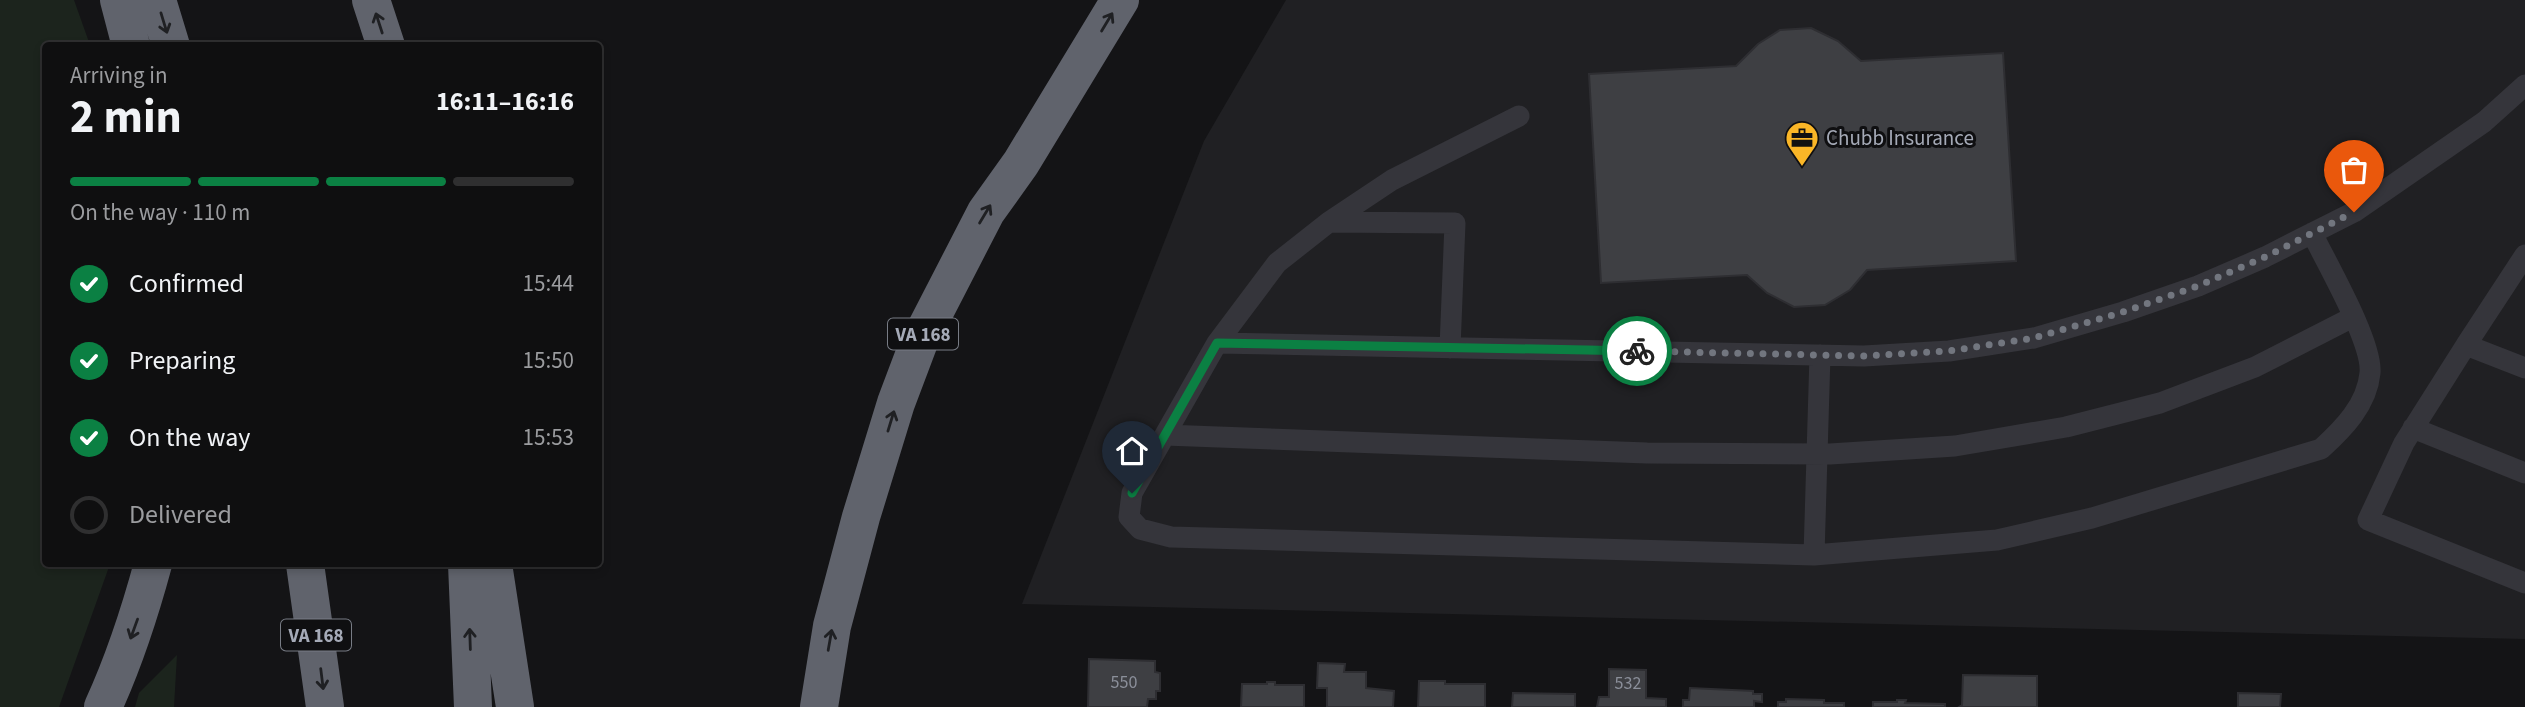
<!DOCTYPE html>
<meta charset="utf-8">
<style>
:root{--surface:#0f0f10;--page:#1d1d1e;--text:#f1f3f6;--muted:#9b9c9f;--line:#2f2f30;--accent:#0b8043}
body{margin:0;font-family:"Source Sans 3",sans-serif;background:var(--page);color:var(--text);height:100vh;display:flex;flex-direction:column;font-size:26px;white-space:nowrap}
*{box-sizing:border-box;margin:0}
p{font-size:23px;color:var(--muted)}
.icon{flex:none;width:38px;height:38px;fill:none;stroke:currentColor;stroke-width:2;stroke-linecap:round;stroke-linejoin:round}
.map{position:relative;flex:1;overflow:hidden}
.side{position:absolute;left:42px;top:42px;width:560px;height:525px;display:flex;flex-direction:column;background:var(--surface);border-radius:7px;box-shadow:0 4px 10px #0003,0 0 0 2px var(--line)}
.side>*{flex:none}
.pin{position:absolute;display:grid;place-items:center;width:60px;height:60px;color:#fff;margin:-72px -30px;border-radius:50% 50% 50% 0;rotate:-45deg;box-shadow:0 0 7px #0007}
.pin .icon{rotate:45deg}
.courier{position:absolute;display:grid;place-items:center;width:70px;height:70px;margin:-35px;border:5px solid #0b8043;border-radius:50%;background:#fff;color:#222;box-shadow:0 2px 9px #0007}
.summary em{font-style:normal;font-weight:700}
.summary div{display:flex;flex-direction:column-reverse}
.summary{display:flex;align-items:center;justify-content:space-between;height:119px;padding:0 28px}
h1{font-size:46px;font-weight:700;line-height:52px}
.bar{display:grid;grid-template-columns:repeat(4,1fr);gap:10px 7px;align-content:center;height:84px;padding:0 28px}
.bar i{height:9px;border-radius:5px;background:var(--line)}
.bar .selected{background:var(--accent)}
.bar p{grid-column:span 4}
ol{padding:0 28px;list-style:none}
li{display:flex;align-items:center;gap:21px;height:77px}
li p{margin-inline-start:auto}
li .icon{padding:7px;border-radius:50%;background:var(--accent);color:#fff;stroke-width:4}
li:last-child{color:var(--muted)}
li i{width:38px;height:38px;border:4px solid var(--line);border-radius:50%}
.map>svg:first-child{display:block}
.built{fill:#202023}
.green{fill:#1c241d}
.building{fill:#3e3f43;stroke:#2e2e32;stroke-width:2}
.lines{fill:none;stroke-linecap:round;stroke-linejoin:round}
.lane{stroke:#35353b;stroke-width:21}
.highway{stroke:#60636c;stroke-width:38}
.oneway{stroke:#1f2023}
.done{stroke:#72767f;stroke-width:7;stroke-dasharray:0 12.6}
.route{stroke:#0b8043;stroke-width:9}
.labels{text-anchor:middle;stroke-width:6;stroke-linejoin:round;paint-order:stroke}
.number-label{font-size:18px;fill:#8b8f9a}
.shield{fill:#0f0f11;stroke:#787c85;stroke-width:2}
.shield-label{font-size:19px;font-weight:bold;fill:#a5aab7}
.poi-label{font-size:21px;fill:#a5aab7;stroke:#0f0f11;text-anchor:start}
</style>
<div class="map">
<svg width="2525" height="707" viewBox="0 0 2525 707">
<rect width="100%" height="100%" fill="#141416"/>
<path class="built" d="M1286,0H2525V639L1022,604L1204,141Z"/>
<path class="green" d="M0,0H74L90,45L46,46V564H110L59,707H0Z
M177,655L174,707H135L139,693Z"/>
<path class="building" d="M1811,28L1838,41L1861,61L2003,53L2016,261L1867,270L1850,290L1825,305L1794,307L1767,293L1747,275L1601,283L1589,74L1736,66L1758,44L1780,30Z
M1089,659L1155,661V672L1160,673V691H1156V699H1148L1147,707H1088Z
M1318,663L1345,664L1344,672H1366V688L1394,691L1393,707H1327V688H1317Z
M1609,669L1646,670V698L1666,699V707H1597L1599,697H1609Z
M1963,675L2037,676V707H1959L1962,705Z
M1419,681H1445V684H1485V707H1418Z
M1267,682H1275V685H1304V707H1241L1242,684H1267Z
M1690,688L1753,691V694H1762V702L1754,701V707H1683V700H1689Z
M1513,693L1575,694V707H1512Z
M2238,693L2281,694L2280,707H2238Z
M1786,699L1824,700V703H1844V707H1778V702H1786Z
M1897,700H1906L1905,703L1945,704V707H1873V702H1897Z"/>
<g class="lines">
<path class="lane" d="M1329,222L1455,223L1450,348
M2312,233C2327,264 2373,343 2370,373C2367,405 2343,429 2321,449L2092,518L1997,540L1814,555L1171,537L1140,529L1129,517L1132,493L1217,343L1864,356L1949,351L2034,338L2123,312L2198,286L2265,257L2354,212L2484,122L2525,85
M2525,255L2466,345L2525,368
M1217,343L1277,263L1329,222L1392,180L1519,116
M2466,345L2404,443L2368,520L2525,583
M2413,428L2525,473
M1165,435L1647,453L1830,454L1955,446L2066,427L2160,403L2255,367L2353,317
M1814,555L1820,355"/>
<path class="highway" d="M119,0L131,46
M157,0L171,46
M371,0L386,46
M305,564L325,707
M467,564L473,707
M493,564L515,707
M103,707C124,661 140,612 153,564
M819,707L832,626L861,517L896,403L919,342L986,212L1021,163L1120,0"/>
</g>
<defs><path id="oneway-shaft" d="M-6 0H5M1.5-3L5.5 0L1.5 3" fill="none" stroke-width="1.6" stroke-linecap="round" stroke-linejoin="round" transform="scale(1.75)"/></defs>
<g class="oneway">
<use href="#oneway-shaft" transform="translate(1107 22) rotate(-59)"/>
<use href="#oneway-shaft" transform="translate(164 23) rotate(73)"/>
<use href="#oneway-shaft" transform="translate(379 23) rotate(-108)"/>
<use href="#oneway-shaft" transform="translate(985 214) rotate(-59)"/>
<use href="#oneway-shaft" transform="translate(891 421) rotate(-73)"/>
<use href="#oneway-shaft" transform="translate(134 629) rotate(110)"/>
<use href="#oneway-shaft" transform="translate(470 639) rotate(-92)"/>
<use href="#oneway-shaft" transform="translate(830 640) rotate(-80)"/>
<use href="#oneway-shaft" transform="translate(322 679) rotate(83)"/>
</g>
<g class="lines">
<path class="done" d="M1637,351L1864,356L1949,351L2034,338L2123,312L2198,286L2265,257L2354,212"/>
<path class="route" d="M1132,493L1217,343L1637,351"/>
</g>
<defs>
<symbol id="office-pin" viewBox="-11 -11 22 30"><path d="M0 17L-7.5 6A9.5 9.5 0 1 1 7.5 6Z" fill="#fab627" stroke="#0f0f11"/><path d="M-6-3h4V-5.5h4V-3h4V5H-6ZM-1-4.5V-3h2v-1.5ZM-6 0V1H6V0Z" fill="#111"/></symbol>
</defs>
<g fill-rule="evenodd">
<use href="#office-pin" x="1783" y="119" width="38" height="52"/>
</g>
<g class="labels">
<g class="number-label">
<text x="1124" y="688">550</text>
<text x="1628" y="689">532</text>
</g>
<g class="shield">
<rect x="888" y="318.5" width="70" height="31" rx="5"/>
<rect x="281" y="619.5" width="70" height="31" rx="5"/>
</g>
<g class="shield-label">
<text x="923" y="341">VA 168</text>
<text x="316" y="642">VA 168</text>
</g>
<g class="poi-label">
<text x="1826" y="145">Chubb Insurance</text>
</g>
</g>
</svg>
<div class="pin" style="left:2354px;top:212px;background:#ea580c"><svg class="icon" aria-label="bag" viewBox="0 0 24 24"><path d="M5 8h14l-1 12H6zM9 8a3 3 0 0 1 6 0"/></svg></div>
<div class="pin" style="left:1132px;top:493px;background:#1f2937"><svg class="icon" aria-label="home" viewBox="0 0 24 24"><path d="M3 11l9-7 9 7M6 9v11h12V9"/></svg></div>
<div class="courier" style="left:1637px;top:351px"><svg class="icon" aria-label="bike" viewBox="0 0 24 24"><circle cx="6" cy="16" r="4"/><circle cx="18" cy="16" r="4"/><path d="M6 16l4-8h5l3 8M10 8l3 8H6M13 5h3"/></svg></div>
<section class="side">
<div class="summary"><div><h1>2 min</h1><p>Arriving in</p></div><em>16:11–16:16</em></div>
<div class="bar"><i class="selected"></i><i class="selected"></i><i class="selected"></i><i></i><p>On the way · 110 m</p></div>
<ol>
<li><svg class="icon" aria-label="check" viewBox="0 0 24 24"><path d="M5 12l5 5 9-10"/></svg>Confirmed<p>15:44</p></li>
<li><svg class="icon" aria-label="check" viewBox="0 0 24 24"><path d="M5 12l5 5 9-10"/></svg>Preparing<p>15:50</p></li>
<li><svg class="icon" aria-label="check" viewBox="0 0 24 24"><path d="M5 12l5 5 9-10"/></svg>On the way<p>15:53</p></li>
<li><i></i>Delivered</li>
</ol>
</section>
</div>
